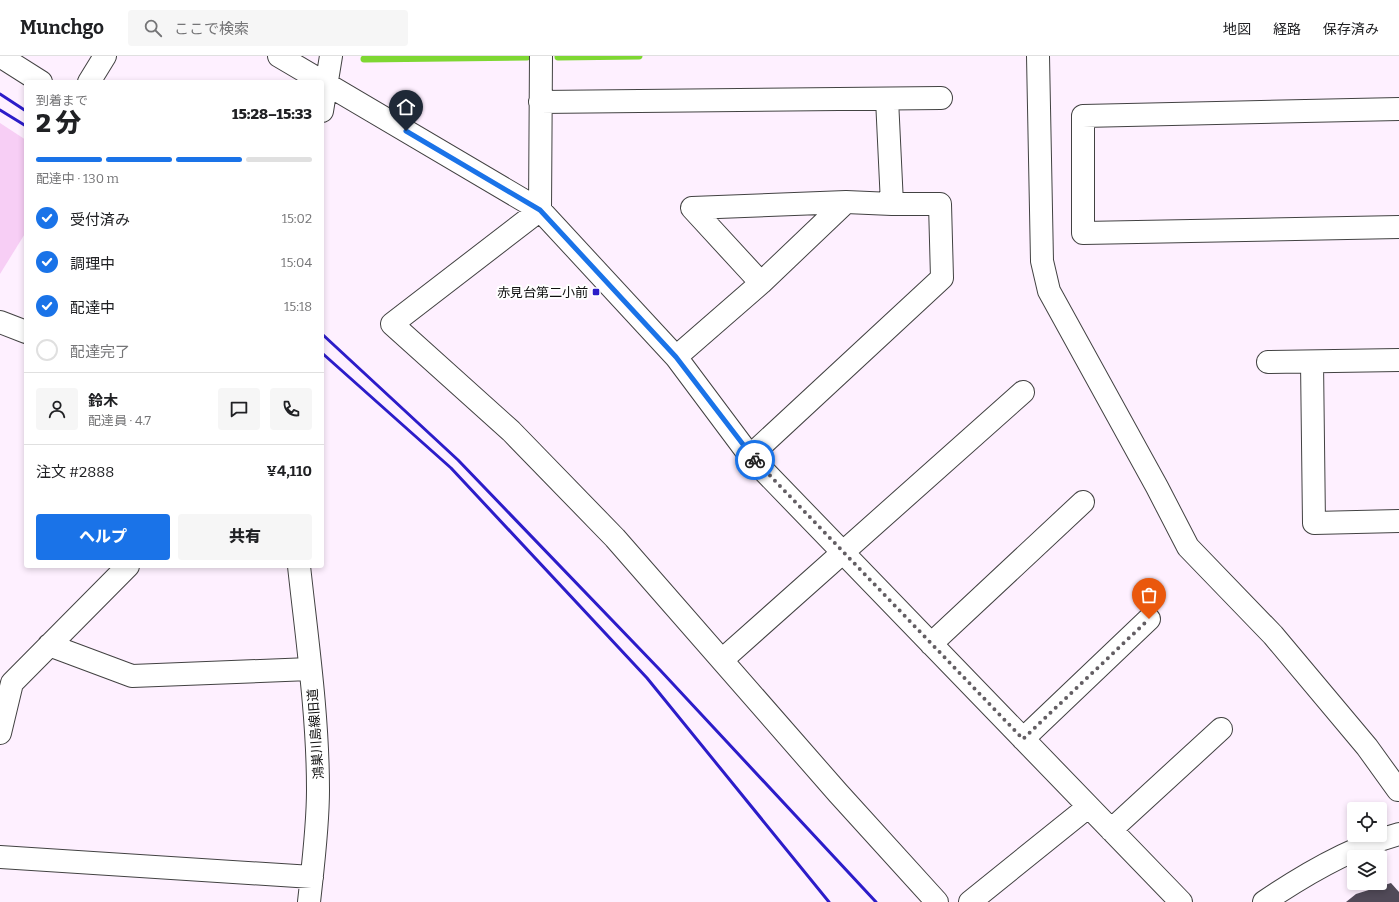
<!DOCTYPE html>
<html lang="ja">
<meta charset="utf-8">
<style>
:root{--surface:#fff;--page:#f6f6f6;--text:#202124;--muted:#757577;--line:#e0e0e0;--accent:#1a73e8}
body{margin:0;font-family:Bitter,"Noto Sans JP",serif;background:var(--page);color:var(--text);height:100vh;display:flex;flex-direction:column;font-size:15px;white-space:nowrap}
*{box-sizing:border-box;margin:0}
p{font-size:13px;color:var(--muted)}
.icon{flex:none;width:22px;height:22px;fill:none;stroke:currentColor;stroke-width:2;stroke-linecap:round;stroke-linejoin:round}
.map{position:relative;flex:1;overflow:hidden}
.details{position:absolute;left:24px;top:24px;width:300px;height:488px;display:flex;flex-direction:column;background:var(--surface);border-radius:4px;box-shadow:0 2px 6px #0003}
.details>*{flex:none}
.buttons{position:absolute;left:1347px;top:746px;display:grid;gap:8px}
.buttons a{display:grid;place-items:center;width:40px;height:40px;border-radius:4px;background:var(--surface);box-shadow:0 2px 6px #0003;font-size:20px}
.pin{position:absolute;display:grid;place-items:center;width:34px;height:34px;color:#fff;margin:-41px -17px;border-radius:50% 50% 50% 0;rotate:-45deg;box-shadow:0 0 4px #0007}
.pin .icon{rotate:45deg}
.courier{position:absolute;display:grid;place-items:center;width:40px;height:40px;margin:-20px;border:3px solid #1a73e8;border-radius:50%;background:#fff;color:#222;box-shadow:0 1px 5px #0007}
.summary em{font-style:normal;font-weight:800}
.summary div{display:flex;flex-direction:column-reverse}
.summary{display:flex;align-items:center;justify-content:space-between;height:68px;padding:0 12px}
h1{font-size:26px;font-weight:800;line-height:30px}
.bar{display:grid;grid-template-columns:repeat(4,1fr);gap:6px 4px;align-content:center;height:48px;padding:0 12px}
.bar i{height:5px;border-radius:3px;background:var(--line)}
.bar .current{background:var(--accent)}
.bar p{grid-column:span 4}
.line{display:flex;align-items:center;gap:10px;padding:0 12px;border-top:1px solid var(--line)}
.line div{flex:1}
.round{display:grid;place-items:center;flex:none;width:42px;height:42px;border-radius:4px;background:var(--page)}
ol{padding:0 12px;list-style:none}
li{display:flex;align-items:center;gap:12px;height:44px}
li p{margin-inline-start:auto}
li .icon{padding:4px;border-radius:50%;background:var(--accent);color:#fff;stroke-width:4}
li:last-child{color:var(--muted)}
li i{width:22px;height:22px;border:2px solid var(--line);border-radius:50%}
.primary-button{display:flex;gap:8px;margin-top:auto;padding:8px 12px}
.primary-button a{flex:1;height:46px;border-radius:4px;background:var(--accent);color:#fff;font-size:16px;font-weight:800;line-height:46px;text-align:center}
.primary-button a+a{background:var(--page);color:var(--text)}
header{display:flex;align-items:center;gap:24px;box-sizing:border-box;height:56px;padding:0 20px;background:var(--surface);border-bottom:1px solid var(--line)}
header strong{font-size:19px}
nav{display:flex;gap:22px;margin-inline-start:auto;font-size:14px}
.search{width:280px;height:36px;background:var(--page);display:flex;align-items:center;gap:10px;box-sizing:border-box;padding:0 14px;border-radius:4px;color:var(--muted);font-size:15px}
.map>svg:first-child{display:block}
.farmland{fill:#f7cef5}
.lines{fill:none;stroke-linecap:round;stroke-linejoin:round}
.stream{stroke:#7ed732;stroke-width:7}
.building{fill:#514a58}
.minor-casing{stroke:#424242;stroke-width:24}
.minor{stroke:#fff;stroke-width:22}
.rail{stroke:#2c1cc9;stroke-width:3}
.done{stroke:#635e63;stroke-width:4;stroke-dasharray:0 7.2}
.route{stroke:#1a73e8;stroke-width:5}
.poi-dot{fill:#2c1cc9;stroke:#fff;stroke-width:1.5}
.labels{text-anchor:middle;stroke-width:4;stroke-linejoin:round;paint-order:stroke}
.poi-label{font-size:13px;fill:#0f0f0f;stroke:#fff;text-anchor:end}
.street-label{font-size:13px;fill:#0f0f0f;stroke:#fff}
</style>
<header>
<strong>Munchgo</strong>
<div class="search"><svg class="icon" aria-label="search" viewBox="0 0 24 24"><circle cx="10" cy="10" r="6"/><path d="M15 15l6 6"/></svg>ここで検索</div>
<nav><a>地図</a><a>経路</a><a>保存済み</a></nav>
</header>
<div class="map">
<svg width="1399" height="846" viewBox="0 0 1399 846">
<rect width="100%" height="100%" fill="#fef0ff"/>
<path class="farmland" d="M0,67L26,84V176L0,218Z"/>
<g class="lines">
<path class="stream" d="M558,1L639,0
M364,3L527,1"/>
</g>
<path class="building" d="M1391,827L1399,836V846H1346L1356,838Z"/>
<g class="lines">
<defs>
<path id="minor" d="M0,0L41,26
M279,0L540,154L676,301L750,400L766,417L1181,846
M541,0L540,154L392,268L511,375L615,482L838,737L937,846
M1038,0L1042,205L1049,235L1157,431L1188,491L1273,579L1367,691L1398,734
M89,26L105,0
M887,43L892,148
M540,46L941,42
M1399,53L1083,60V177L1399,171
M322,55L331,0
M0,266L26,276
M676,301L761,227L846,146
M1268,306L1399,304
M1312,306L1314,467L1399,465
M750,400L942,222L940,148H892L846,146L692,152L761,227
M299,510C307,584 318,659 318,734C318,771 313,809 309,846
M931,588L1083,446
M49,589L132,620L310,613
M722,604L1023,336
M0,677L12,627L128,510
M1023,683L1149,563
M1111,774L1221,673
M0,801L312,821
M970,846L1088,751
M1264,846C1305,818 1351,791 1399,778"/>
</defs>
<use href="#minor" class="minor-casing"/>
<use href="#minor" class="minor"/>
<path class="rail" d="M0,38L26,55
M0,54L26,70
M322,278L458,404L660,614L876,846
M322,297L451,412L647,622L829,846"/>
</g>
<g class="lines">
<path class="done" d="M755,404L1023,683L1149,563"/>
<path class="route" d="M406,75L540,154L676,301L755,404"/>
</g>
<rect class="poi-dot" x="592" y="232" width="8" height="8" rx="2"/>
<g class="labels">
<g class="poi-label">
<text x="588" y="241">赤見台第二小前</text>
</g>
<g class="street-label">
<text transform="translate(315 678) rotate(-94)" y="5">鴻巣川島線旧道</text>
</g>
</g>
</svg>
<div class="buttons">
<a><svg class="icon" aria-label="locate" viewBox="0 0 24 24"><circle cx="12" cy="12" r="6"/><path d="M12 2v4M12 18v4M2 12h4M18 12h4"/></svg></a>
<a><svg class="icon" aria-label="layers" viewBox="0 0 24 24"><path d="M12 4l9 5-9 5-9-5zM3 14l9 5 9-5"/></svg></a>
</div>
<div class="pin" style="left:1149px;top:563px;background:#ea580c"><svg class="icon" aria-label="bag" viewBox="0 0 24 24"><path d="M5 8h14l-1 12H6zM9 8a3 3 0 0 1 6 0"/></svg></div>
<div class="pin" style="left:406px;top:75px;background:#1f2937"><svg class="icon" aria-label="home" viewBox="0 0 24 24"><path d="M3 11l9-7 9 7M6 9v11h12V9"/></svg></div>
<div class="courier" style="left:755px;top:404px"><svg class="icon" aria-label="bike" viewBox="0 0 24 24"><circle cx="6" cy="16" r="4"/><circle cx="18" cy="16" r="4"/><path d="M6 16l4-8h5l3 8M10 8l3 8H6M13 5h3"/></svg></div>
<section class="details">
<div class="summary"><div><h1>2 分</h1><p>到着まで</p></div><em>15:28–15:33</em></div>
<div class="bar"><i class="current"></i><i class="current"></i><i class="current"></i><i></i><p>配達中 · 130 m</p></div>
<ol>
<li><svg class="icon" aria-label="check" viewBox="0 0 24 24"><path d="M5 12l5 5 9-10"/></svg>受付済み<p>15:02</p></li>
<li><svg class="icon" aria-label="check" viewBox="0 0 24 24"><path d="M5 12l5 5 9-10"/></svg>調理中<p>15:04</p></li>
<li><svg class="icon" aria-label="check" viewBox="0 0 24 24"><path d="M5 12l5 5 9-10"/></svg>配達中<p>15:18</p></li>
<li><i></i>配達完了</li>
</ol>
<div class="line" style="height:72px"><a class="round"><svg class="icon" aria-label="person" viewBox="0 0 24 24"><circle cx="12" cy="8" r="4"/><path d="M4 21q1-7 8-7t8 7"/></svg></a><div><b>鈴木</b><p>配達員 · 4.7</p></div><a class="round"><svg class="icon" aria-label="chat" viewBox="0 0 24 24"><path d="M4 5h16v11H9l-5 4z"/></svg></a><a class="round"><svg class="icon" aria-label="phone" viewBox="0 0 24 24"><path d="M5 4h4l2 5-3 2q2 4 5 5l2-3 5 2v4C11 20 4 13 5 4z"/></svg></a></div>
<div class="line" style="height:52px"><div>注文 #2888</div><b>¥4,110</b></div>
<div class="primary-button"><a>ヘルプ</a><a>共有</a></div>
</section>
</div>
